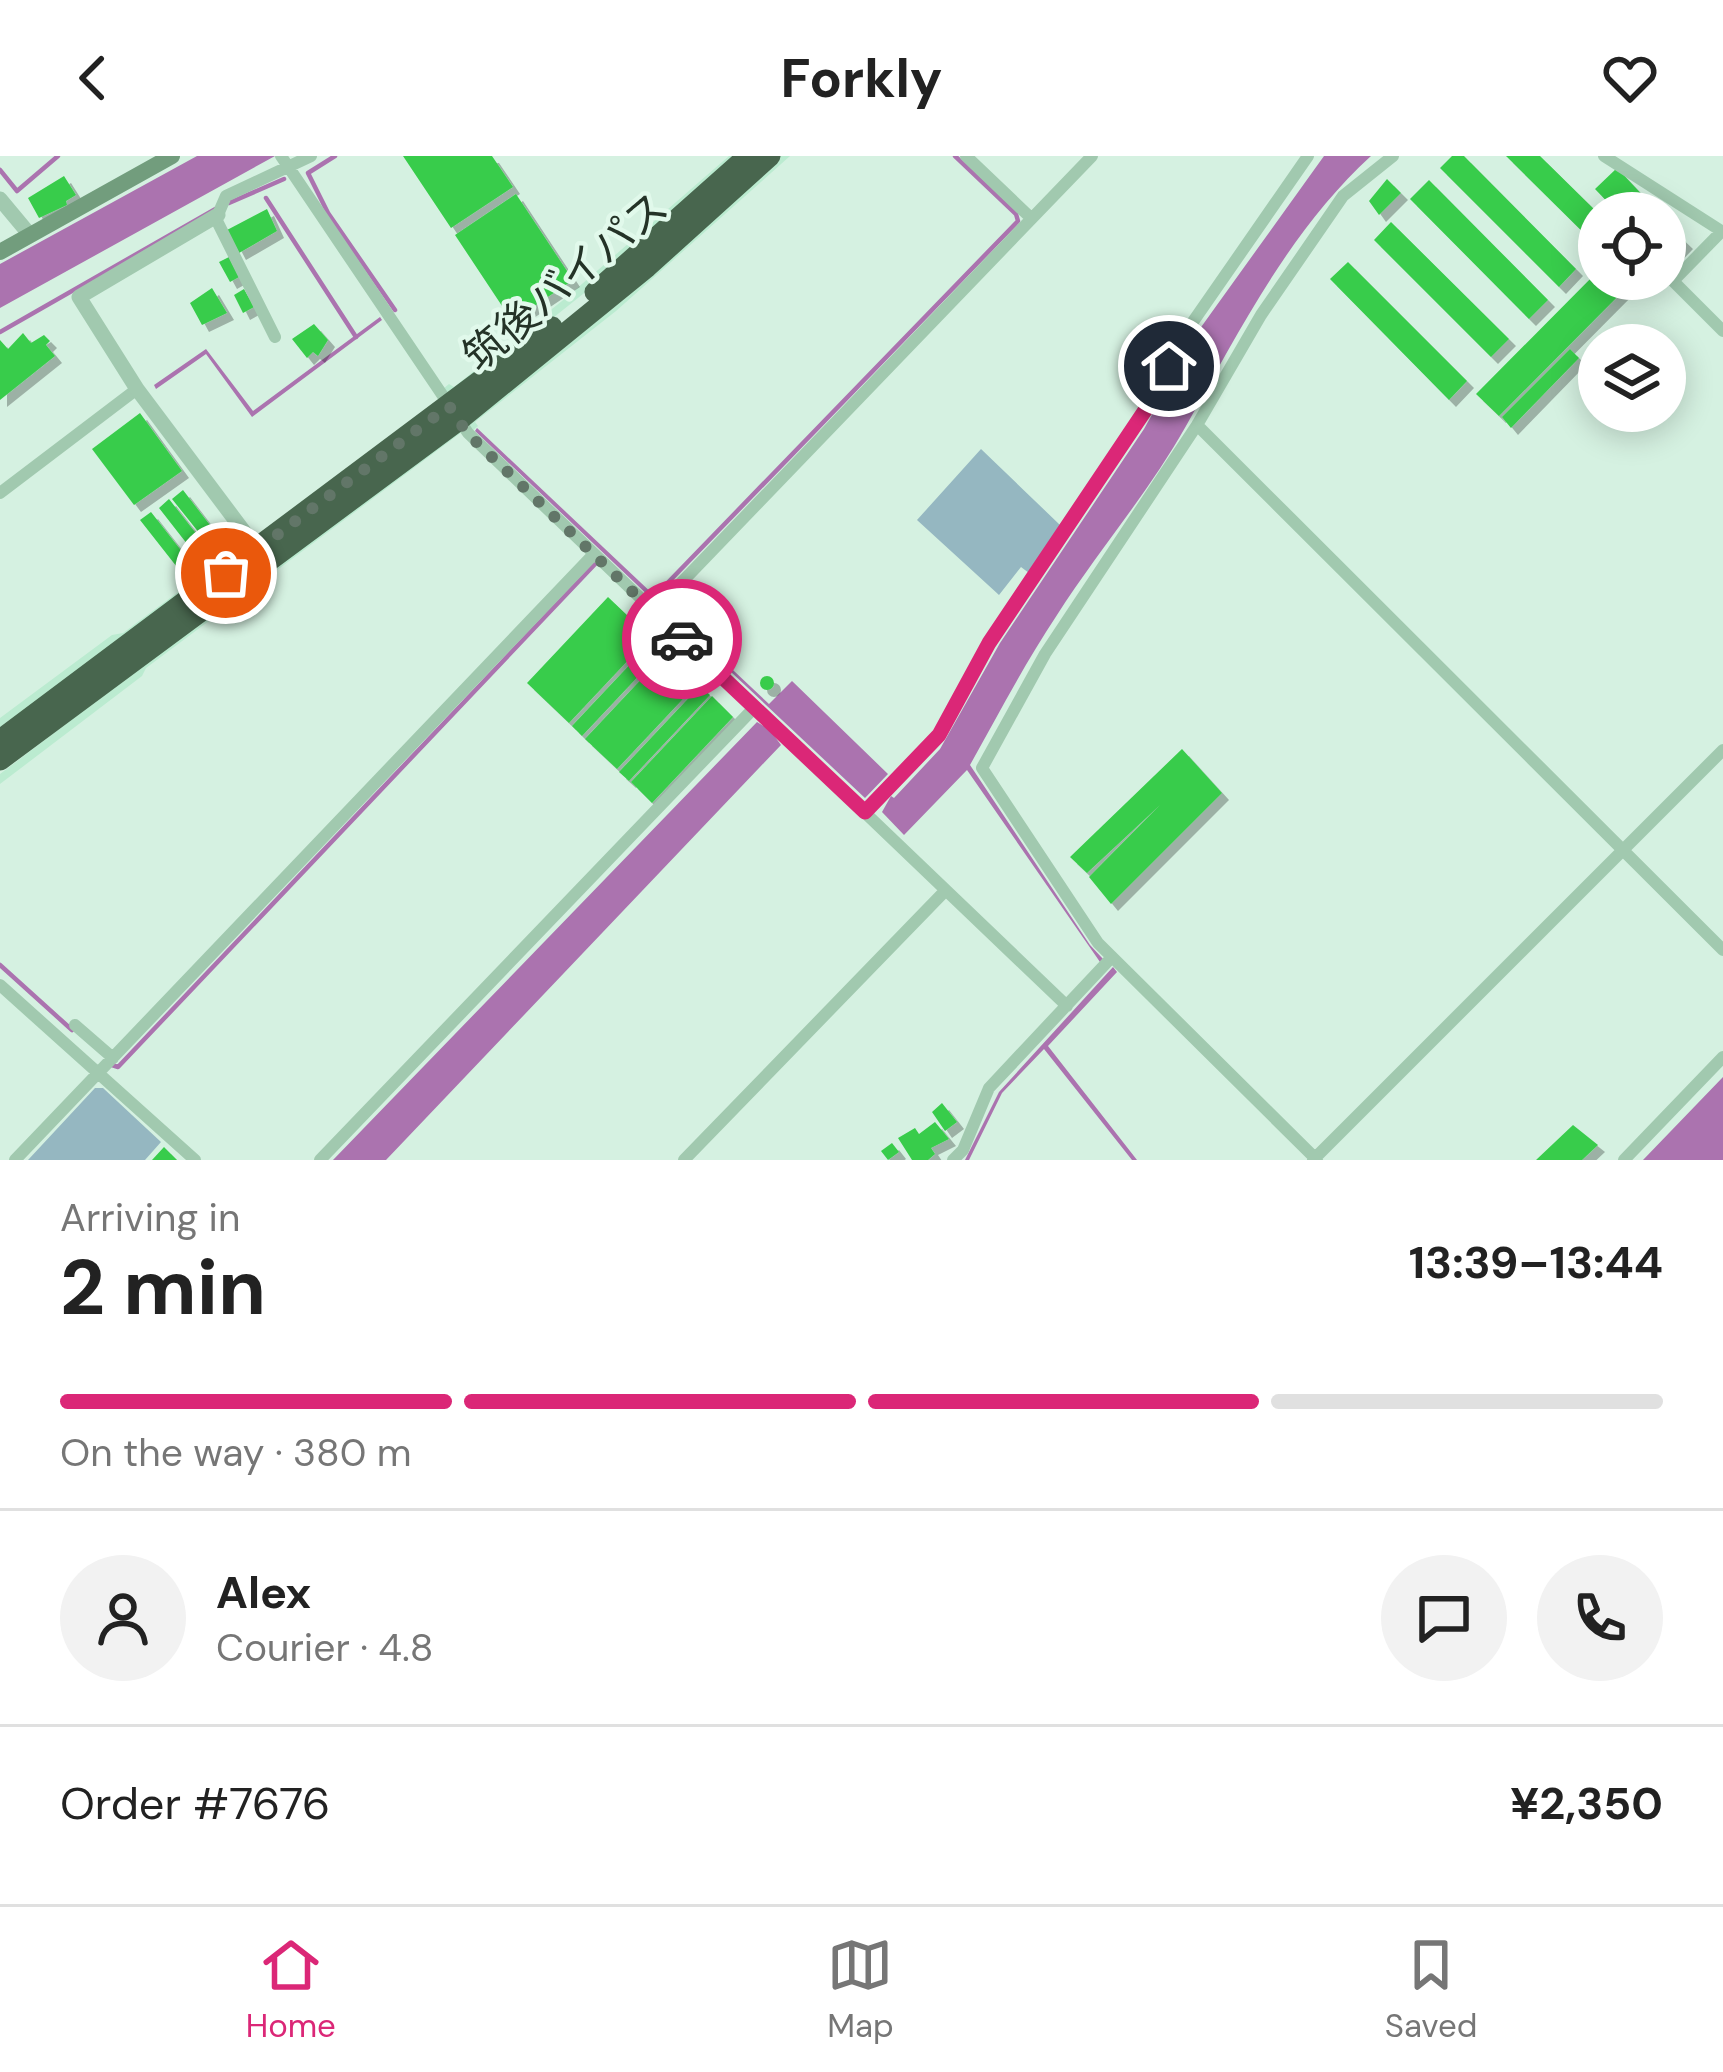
<!DOCTYPE html>
<meta charset="utf-8">
<style>
:root{--surface:#fff;--page:#f2f2f2;--text:#222;--muted:#767676;--line:#e0e0e0;--accent:#db2777}
body{margin:0;font-family:"DM Sans","Noto Sans JP",sans-serif;background:var(--page);color:var(--text);height:100vh;display:flex;flex-direction:column;font-size:45px;white-space:nowrap}
*{box-sizing:border-box;margin:0}
p{font-size:39px;color:var(--muted)}
.icon{flex:none;width:66px;height:66px;fill:none;stroke:currentColor;stroke-width:2;stroke-linecap:round;stroke-linejoin:round}
.map{position:relative;height:1004px;overflow:hidden}
.side{display:flex;flex-direction:column;background:var(--surface);flex:1}
.side>*{flex:none}
.controls{position:absolute;left:1578px;top:36px;display:grid;gap:24px}
.controls a{display:grid;place-items:center;width:108px;height:108px;border-radius:50%;background:var(--surface);box-shadow:0 6px 30px #0003;font-size:60px}
.pin{position:absolute;display:grid;place-items:center;width:102px;height:102px;color:#fff;margin:-51px;border:6px solid #fff;border-radius:50%;box-shadow:0 3px 12px #0007}
.courier{position:absolute;display:grid;place-items:center;width:120px;height:120px;margin:-60px;border:9px solid #db2777;border-radius:50%;background:#fff;color:#222;box-shadow:0 3px 15px #0007}
.headline em{font-style:normal;font-weight:700}
.headline div{display:flex;flex-direction:column-reverse}
.headline{display:flex;align-items:center;justify-content:space-between;height:204px;padding:0 60px}
h1{font-size:78px;font-weight:700;line-height:90px}
.bar{display:grid;grid-template-columns:repeat(4,1fr);gap:18px 12px;align-content:center;height:144px;padding:0 60px}
.bar i{height:15px;border-radius:9px;background:var(--line)}
.bar .active{background:var(--accent)}
.bar p{grid-column:span 4}
.line{display:flex;align-items:center;gap:30px;padding:0 60px;border-top:3px solid var(--line)}
.line div{flex:1}
.round{display:grid;place-items:center;flex:none;width:126px;height:126px;border-radius:63px;background:var(--page)}
header{display:flex;justify-content:space-between;align-items:center;height:156px;padding:0 60px;background:var(--surface);font-size:54px;font-weight:700}
.tabs{display:flex;justify-content:space-around;align-items:center;height:168px;border-top:3px solid var(--line);background:var(--surface);font-size:33px;color:var(--muted)}
.tabs a{display:grid;justify-items:center;gap:6px}
.tabs .active{color:var(--accent)}
.map>svg:first-child{display:block}
.green{fill:#95b7c1}
.plaza{fill:#bbebd0}
.water{fill:#ab73af}
.lines{fill:none;stroke-linecap:round;stroke-linejoin:round}
.stream{stroke:#ab73af;stroke-width:4.5}
.building{fill:#39cc4b;filter:url(#shadow)}
.minor{stroke:#a1c9af;stroke-width:12}
.tertiary{stroke:#a1c9af;stroke-width:15}
.secondary{stroke:#729d7d;stroke-width:16}
.trunk{stroke:#48664e;stroke-width:21}
.done{stroke:#627668;stroke-width:12;stroke-dasharray:0 21.6}
.route{stroke:#db2777;stroke-width:15}
.labels{text-anchor:middle;stroke-width:9;stroke-linejoin:round;paint-order:stroke}
.street-label{font-size:42px;fill:#243327;stroke:#e1f9eb}
</style>
<header><svg class="icon" aria-label="back" viewBox="0 0 24 24"><path d="M15 5l-7 7 7 7"/></svg>Forkly<svg class="icon" aria-label="heart" viewBox="0 0 24 24"><path d="M12 20l-8-8c-3-5 5-10 8-4 3-6 11-1 8 4z"/></svg></header>
<div class="map">
<svg width="1723" height="1004" viewBox="0 0 1723 1004">
<defs>
<filter id="shadow"><feDropShadow dx="7" dy="7" stdDeviation="0" flood-color="#0004"/></filter>
</defs>
<rect width="100%" height="100%" fill="#d5f1e1"/>
<path class="green" d="M981,293L1060,369L1029,417L1021,411L999,439L917,364Z
M95,932H103L161,986L145,1004H28Z"/>
<path class="plaza" d="M729,0H740L593,130L459,237L451,241L443,233L449,228L454,231L567,141Z
M779,0H790L616,155L475,266L478,270L472,275L467,270Z
M454,273L462,276L146,512L142,520L0,628V618Z
M241,383L244,394L0,573V562L112,479L123,477L240,390Z"/>
<path class="water" d="M197,0H275L0,152V108Z
M1324,0H1371C1290,74 1239,175 1186,270C1149,336 1098,395 1057,459C1025,507 998,559 970,609L1090,789L1103,803L1100,806L967,614L904,679L882,656L891,640L894,642L940,593L1000,487L1144,273L1199,174Z
M380,161L382,164L252,261L206,198L156,233L154,229L206,193L253,255Z
M477,272L657,442L654,445L475,275Z
M667,452L769,548L792,525L888,618L865,642L665,454Z
M757,566L770,574L781,589L386,1004H333Z
M1113,811L1117,816L1048,890L1137,1004H1132L1044,893L1002,937L969,1004H965L999,936Z
M1723,921V1004H1643Z"/>
<g class="lines">
<path class="stream" d="M335,0L308,17L328,57L395,154
M0,14L17,35L58,0
M266,42L356,181
M229,47L284,23
M0,176L219,51
M653,442L1018,65L1016,58L955,0
M0,809L72,874
M112,909L118,911L597,406"/>
</g>
<path class="building" d="M403,0H492L513,31L451,72Z
M1452,0H1464L1576,113L1559,131L1440,12Z
M1506,0H1540L1599,58V92Z
M1617,12L1648,45L1635,57H1618L1595,33Z
M64,20L76,39L66,45L67,49L39,62L28,42Z
M1387,23L1401,37L1379,59L1369,45Z
M1429,24L1548,144L1529,163L1410,43Z
M516,38L573,124L512,165L455,79Z
M267,53L277,75L239,97L227,74Z
M1391,66L1509,183L1491,201L1374,84Z
M1665,66L1686,86L1665,108Z
M229,101L239,121L230,126L219,106Z
M1348,106L1467,225L1449,244L1330,123Z
M1599,114V123H1635L1499,260L1476,238Z
M212,132L227,157L202,169L190,147Z
M244,133L254,151L243,157L234,139Z
M314,168L328,184L318,200L313,196L307,202L292,183Z
M23,177L31,187L44,179L50,185L46,189L55,200L0,244V184L8,193Z
M1570,193L1579,202L1511,272L1502,261Z
M140,257L182,315L134,349L92,293Z
M183,334L226,390L216,398L172,343Z
M169,343L213,399L202,407L159,352Z
M151,356L194,411L184,420L140,364Z
M608,441L650,481L569,567L527,527Z
M653,484L663,494L582,580L572,570Z
M666,497L698,527L617,613L585,583Z
M760 527a7 7 0 1 1 14 0a7 7 0 1 1-14 0Z
M700,530L710,539L629,625L619,616Z
M712,540L733,561L652,647L631,626Z
M1182,593L1222,637L1111,748L1089,721L1160,649L1087,717L1070,701Z
M942,947L957,966L945,975L932,956Z
M935,966L949,983L931,992L935,998L928,1004H912L898,982L915,972L919,978Z
M1573,969L1598,989L1582,1004H1536Z
M892,987L899,996L888,1004L881,995Z
M164,991L177,1004H152Z"/>
<g class="lines">
<path class="minor" d="M281,0L468,277L1067,850
M966,0L1031,62
M1604,0L1723,76
M1722,75L1673,125L1723,175
M275,181L216,63L226,40L311,0
M1197,269L1723,794
M0,337L137,233
M654,455L1092,0
M865,656L939,579L989,487L1148,250L1190,170L1308,0
M0,829L195,1004
M75,869L113,902
M15,1004L594,398
M320,1004L753,553
M684,1004L944,736
M953,1004L963,994L989,932L1112,801
M1313,1004L1723,594
M1317,1004L1098,787L982,612L1045,498L1197,269L1261,159L1343,40L1393,0
M1624,1004L1723,901"/>
<path class="tertiary" d="M0,43L30,79
M218,59L79,141L137,233L257,393"/>
<path class="secondary" d="M0,96L172,0"/>
<path class="trunk" d="M595,136L748,0
M0,584L552,171
M0,604L459,264L647,111L770,0"/>
</g>
<g class="lines">
<path class="done" d="M226,417L449,250L467,277L682,483"/>
<path class="route" d="M682,483L865,656L939,579L989,487L1148,250L1169,210"/>
</g>
<g class="labels">
<g class="street-label">
<text transform="translate(565 125) rotate(-40)" y="15">筑後バイパス</text>
</g>
</g>
</svg>
<div class="controls">
<a><svg class="icon" aria-label="locate" viewBox="0 0 24 24"><circle cx="12" cy="12" r="6"/><path d="M12 2v4M12 18v4M2 12h4M18 12h4"/></svg></a>
<a><svg class="icon" aria-label="layers" viewBox="0 0 24 24"><path d="M12 4l9 5-9 5-9-5zM3 14l9 5 9-5"/></svg></a>
</div>
<div class="pin" style="left:226px;top:417px;background:#ea580c"><svg class="icon" aria-label="bag" viewBox="0 0 24 24"><path d="M5 8h14l-1 12H6zM9 8a3 3 0 0 1 6 0"/></svg></div>
<div class="pin" style="left:1169px;top:210px;background:#1f2937"><svg class="icon" aria-label="home" viewBox="0 0 24 24"><path d="M3 11l9-7 9 7M6 9v11h12V9"/></svg></div>
<div class="courier" style="left:682px;top:483px"><svg class="icon" aria-label="car" viewBox="0 0 24 24"><path d="M5 17H2v-5l4-1 3-4h7l3 4 3 1v5h-3M9 17h6M6 11h13"/><circle cx="7" cy="17" r="2"/><circle cx="17" cy="17" r="2"/></svg></div>
</div>
<section class="side">
<div class="headline"><div><h1>2 min</h1><p>Arriving in</p></div><em>13:39–13:44</em></div>
<div class="bar"><i class="active"></i><i class="active"></i><i class="active"></i><i></i><p>On the way · 380 m</p></div>
<div class="line" style="height:216px"><a class="round"><svg class="icon" aria-label="person" viewBox="0 0 24 24"><circle cx="12" cy="8" r="4"/><path d="M4 21q1-7 8-7t8 7"/></svg></a><div><b>Alex</b><p>Courier · 4.8</p></div><a class="round"><svg class="icon" aria-label="chat" viewBox="0 0 24 24"><path d="M4 5h16v11H9l-5 4z"/></svg></a><a class="round"><svg class="icon" aria-label="phone" viewBox="0 0 24 24"><path d="M5 4h4l2 5-3 2q2 4 5 5l2-3 5 2v4C11 20 4 13 5 4z"/></svg></a></div>
<div class="line" style="height:156px"><div>Order #7676</div><b>¥2,350</b></div>
</section>
<nav class="tabs">
<a class="active"><svg class="icon" aria-label="home" viewBox="0 0 24 24"><path d="M3 11l9-7 9 7M6 9v11h12V9"/></svg>Home</a>
<a><svg class="icon" aria-label="map" viewBox="0 0 24 24"><path d="M3 6l6-2 6 2 6-2v14l-6 2-6-2-6 2zM9 4v14M15 6v14"/></svg>Map</a>
<a><svg class="icon" aria-label="saved" viewBox="0 0 24 24"><path d="M7 4h10v16l-5-4-5 4z"/></svg>Saved</a>
</nav>
